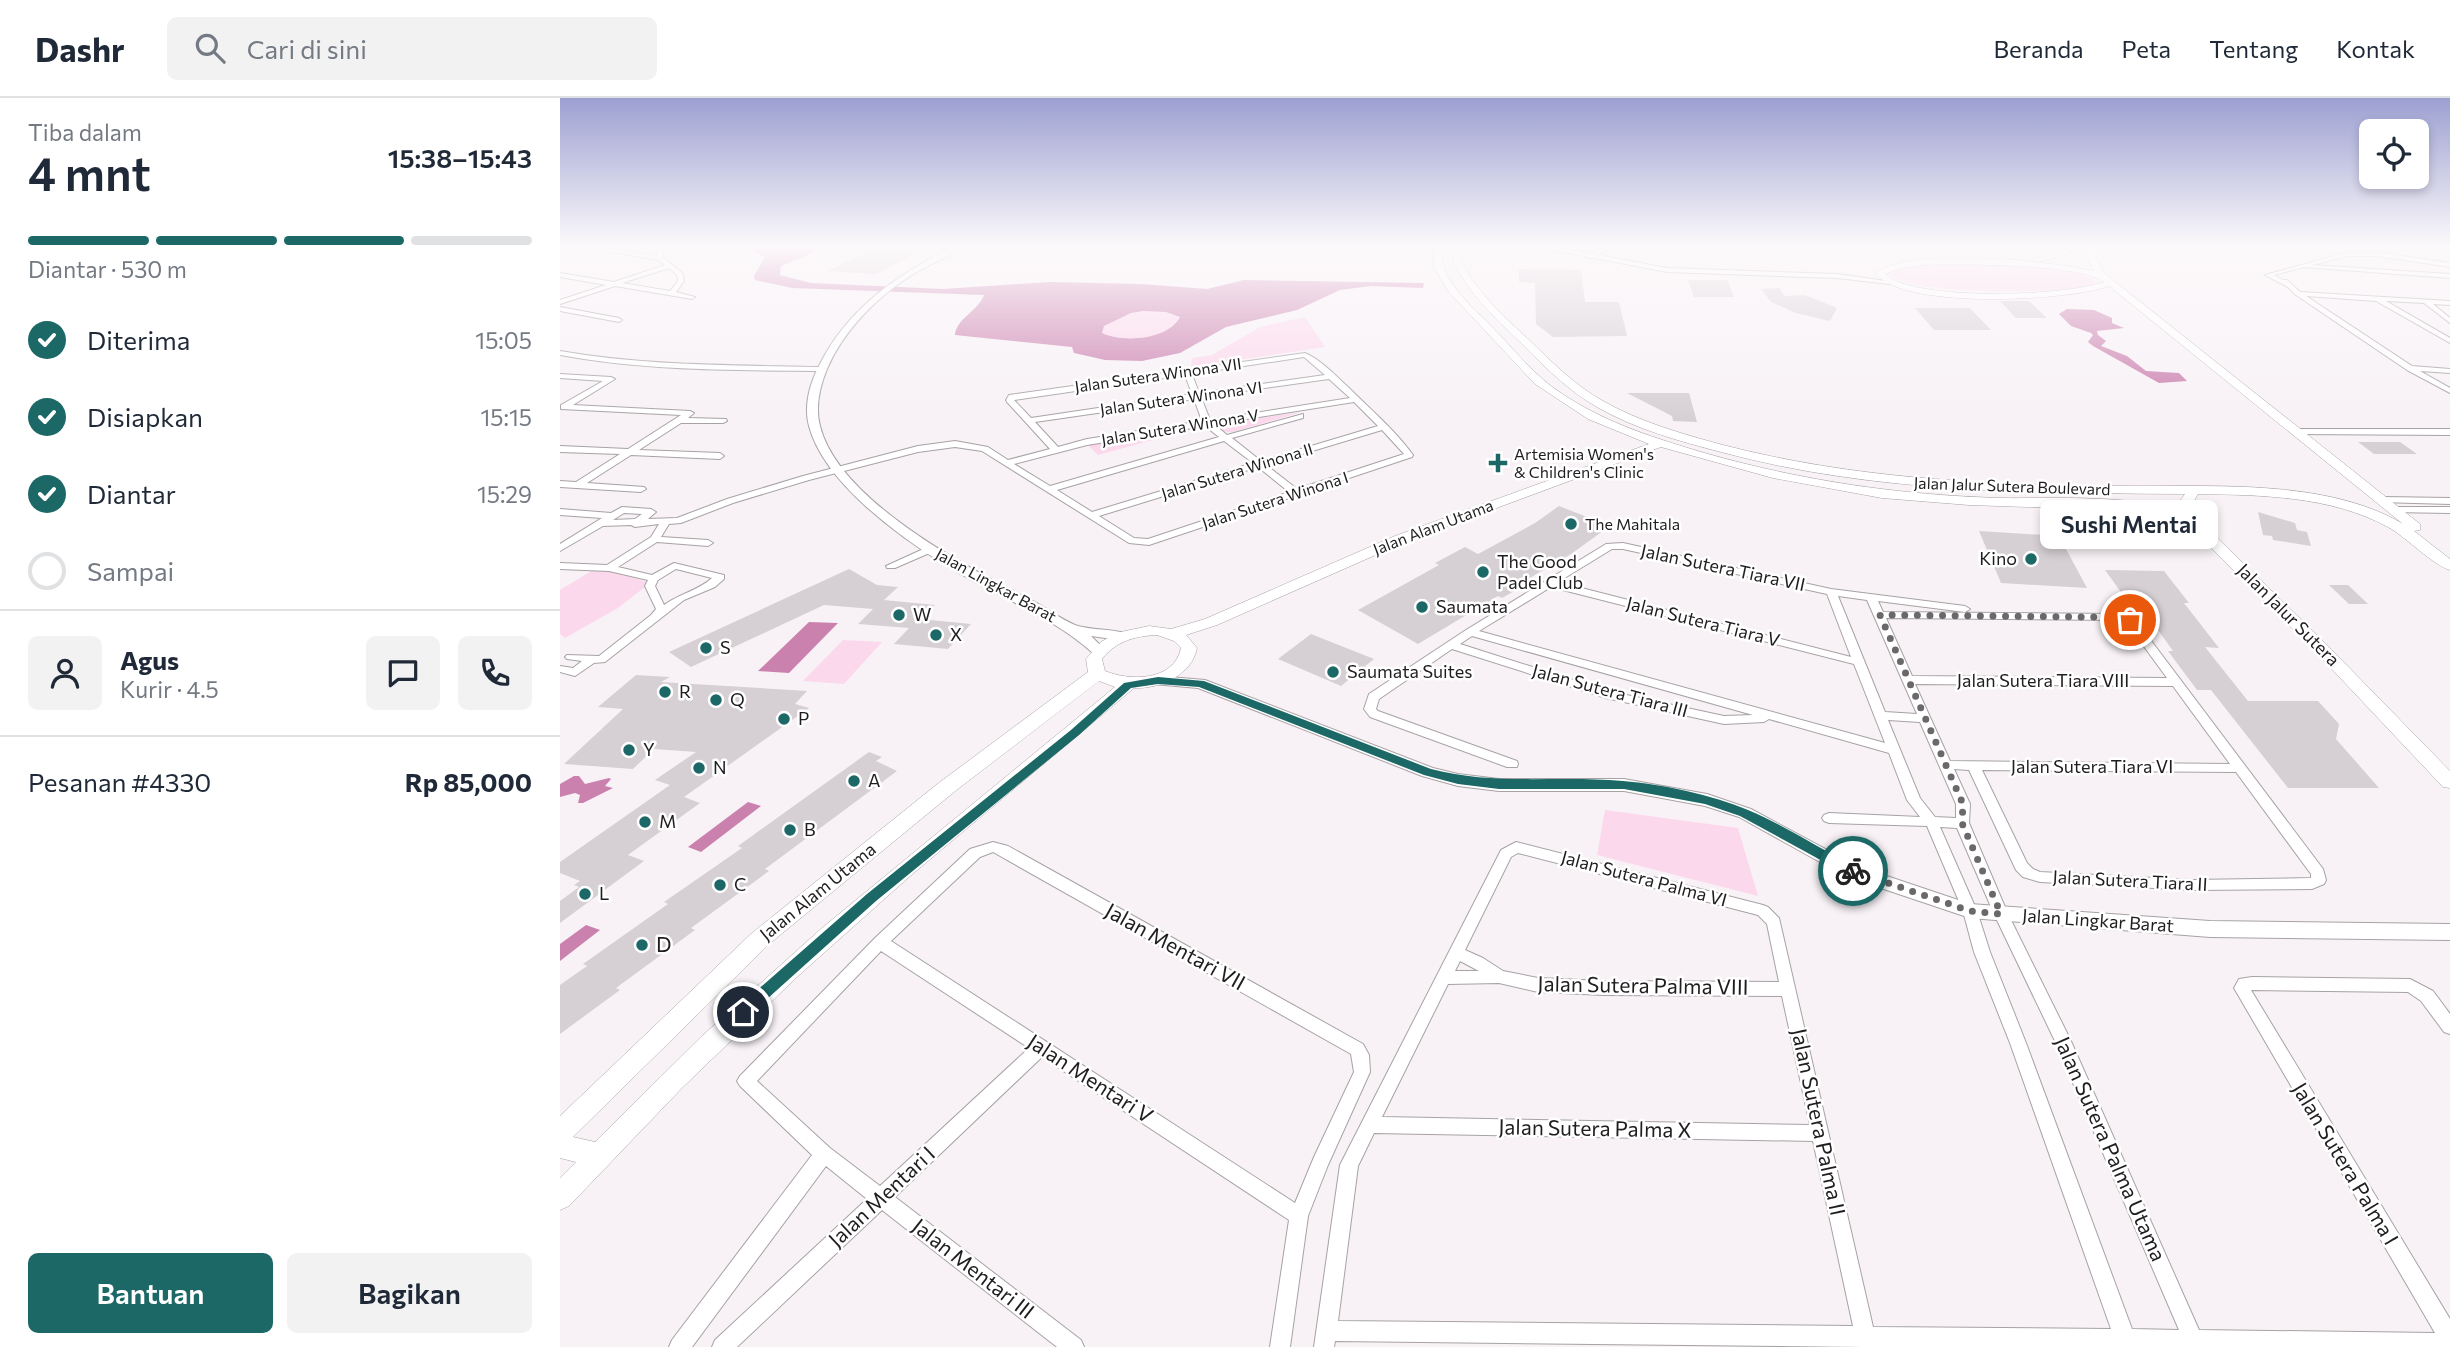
<!DOCTYPE html>
<html lang="id">
<meta charset="utf-8">
<style>
:root{--surface:#fff;--page:#f2f2f3;--text:#1f2937;--muted:#747a83;--line:#e0e1e3;--accent:#1b6867}
body{margin:0;font-family:Commissioner,sans-serif;background:var(--page);color:var(--text);height:100vh;display:flex;flex-direction:column;font-size:26px;white-space:nowrap}
*{box-sizing:border-box;margin:0}
p{font-size:23px;color:var(--muted)}
.icon{flex:none;width:38px;height:38px;fill:none;stroke:currentColor;stroke-width:2;stroke-linecap:round;stroke-linejoin:round}
.map{position:relative;flex:1;overflow:hidden}
.panel{display:flex;flex-direction:column;background:var(--surface);width:560px}
.panel>*{flex:none}
.controls{position:absolute;left:1799px;top:21px;display:grid;gap:14px}
.controls a{display:grid;place-items:center;width:70px;height:70px;border-radius:10px;background:var(--surface);box-shadow:0 4px 10px #0003;font-size:35px}
.pin{position:absolute;display:grid;place-items:center;width:60px;height:60px;color:#fff;margin:-30px;border:4px solid #fff;border-radius:50%;box-shadow:0 2px 7px #0007}
.courier{position:absolute;display:grid;place-items:center;width:70px;height:70px;margin:-35px;border:5px solid #1b6867;border-radius:50%;background:#fff;color:#222;box-shadow:0 2px 9px #0007}
.bubble{position:absolute;height:49px;border-radius:10px;background:var(--surface);box-shadow:0 4px 10px #0003;font-size:23px;font-weight:600;line-height:49px;text-align:center}
.summary em{font-style:normal;font-weight:600}
.summary div{display:flex;flex-direction:column-reverse}
.summary{display:flex;align-items:center;justify-content:space-between;height:119px;padding:0 28px}
h1{font-size:46px;font-weight:600;line-height:52px}
.bar{display:grid;grid-template-columns:repeat(4,1fr);gap:10px 7px;align-content:center;height:84px;padding:0 28px}
.bar i{height:9px;border-radius:5px;background:var(--line)}
.bar .selected{background:var(--accent)}
.bar p{grid-column:span 4}
.line{display:flex;align-items:center;gap:18px;padding:0 28px;border-top:2px solid var(--line)}
.line div{flex:1}
.round{display:grid;place-items:center;flex:none;width:74px;height:74px;border-radius:10px;background:var(--page)}
ol{padding:0 28px;list-style:none}
li{display:flex;align-items:center;gap:21px;height:77px}
li p{margin-inline-start:auto}
li .icon{padding:7px;border-radius:50%;background:var(--accent);color:#fff;stroke-width:4}
li:last-child{color:var(--muted)}
li i{width:38px;height:38px;border:4px solid var(--line);border-radius:50%}
.action{display:flex;gap:14px;margin-top:auto;padding:14px 28px}
.action a{flex:1;height:80px;border-radius:10px;background:var(--accent);color:#fff;font-size:28px;font-weight:600;line-height:80px;text-align:center}
.action a+a{background:var(--page);color:var(--text)}
header{display:flex;align-items:center;gap:42px;box-sizing:border-box;height:98px;padding:0 35px;background:var(--surface);border-bottom:2px solid var(--line)}
header strong{font-size:33px}
nav{display:flex;gap:38px;margin-inline-start:auto;font-size:24px}
.search{width:490px;height:63px;background:var(--page);display:flex;align-items:center;gap:18px;box-sizing:border-box;padding:0 24px;border-radius:10px;color:var(--muted);font-size:26px}
main{display:flex;flex:1;min-height:0}
.map>svg:first-child{display:block}
.green{fill:#fcd8ec}
.water{fill:#cb81ae;fill-rule:evenodd}
.building{fill:#d6d0d4}
.lines{fill:none;stroke-linecap:round;stroke-linejoin:round}
.minor-casing{stroke:#a7a2a5;stroke-width:2}
.tertiary-casing{stroke:#a7a2a5;stroke-width:2}
.secondary-casing{stroke:#a7a2a5;stroke-width:1}
.minor{fill:#fff;fill-rule:evenodd}
.tertiary{fill:#fff;fill-rule:evenodd}
.secondary{fill:#fff;fill-rule:evenodd}
.route{fill:#1b6867}
.done{stroke:#6b686a;stroke-width:7;stroke-dasharray:0 12.6}
.poi-dot{fill:#1b6867;stroke:#fff;stroke-width:2.5}
.labels{text-anchor:middle;stroke-width:5;stroke-linejoin:round;paint-order:stroke}
.far-street-label{font-size:16px;fill:#1f1d1e;stroke:#fff}
.far-poi-label{font-size:16px;fill:#1f1d1e;stroke:#fff;text-anchor:start}
.poi-label{font-size:18px;fill:#1f1d1e;stroke:#fff;text-anchor:start}
.street-label{font-size:18px;fill:#1f1d1e;stroke:#fff}
.near-poi-label{font-size:21px;fill:#1f1d1e;stroke:#fff;text-anchor:start}
.near-street-label{font-size:21px;fill:#1f1d1e;stroke:#fff}
</style>
<header>
<strong>Dashr</strong>
<div class="search"><svg class="icon" aria-label="search" viewBox="0 0 24 24"><circle cx="10" cy="10" r="6"/><path d="M15 15l6 6"/></svg>Cari di sini</div>
<nav><a>Beranda</a><a>Peta</a><a>Tentang</a><a>Kontak</a></nav>
</header>
<main>
<section class="panel">
<div class="summary"><div><h1>4 mnt</h1><p>Tiba dalam</p></div><em>15:38–15:43</em></div>
<div class="bar"><i class="selected"></i><i class="selected"></i><i class="selected"></i><i></i><p>Diantar · 530 m</p></div>
<ol>
<li><svg class="icon" aria-label="check" viewBox="0 0 24 24"><path d="M5 12l5 5 9-10"/></svg>Diterima<p>15:05</p></li>
<li><svg class="icon" aria-label="check" viewBox="0 0 24 24"><path d="M5 12l5 5 9-10"/></svg>Disiapkan<p>15:15</p></li>
<li><svg class="icon" aria-label="check" viewBox="0 0 24 24"><path d="M5 12l5 5 9-10"/></svg>Diantar<p>15:29</p></li>
<li><i></i>Sampai</li>
</ol>
<div class="line" style="height:126px"><a class="round"><svg class="icon" aria-label="person" viewBox="0 0 24 24"><circle cx="12" cy="8" r="4"/><path d="M4 21q1-7 8-7t8 7"/></svg></a><div><b>Agus</b><p>Kurir · 4.5</p></div><a class="round"><svg class="icon" aria-label="chat" viewBox="0 0 24 24"><path d="M4 5h16v11H9l-5 4z"/></svg></a><a class="round"><svg class="icon" aria-label="phone" viewBox="0 0 24 24"><path d="M5 4h4l2 5-3 2q2 4 5 5l2-3 5 2v4C11 20 4 13 5 4z"/></svg></a></div>
<div class="line" style="height:91px"><div>Pesanan #4330</div><b>Rp 85,000</b></div>
<div class="action"><a>Bantuan</a><a>Bagikan</a></div>
</section>
<div class="map">
<svg width="1890" height="1249" viewBox="0 0 1890 1249">
<rect width="100%" height="100%" fill="#f8f2f6"/>
<path class="green" d="M1407,166C1448,167 1499,162 1535,182V186C1508,197 1344,198 1328,175C1343,163 1388,167 1407,166Z
M583,213L606,214L620,219C608,242 563,245 542,235L544,228L571,215Z
M745,219L765,249L631,269L632,260L652,257L700,229Z
M742,314L673,334H665L658,329L662,325Z
M640,329L538,357L527,346Z
M33,472L55,474L90,485L58,510L5,540L0,536V492Z
M283,542L322,544L284,586L243,583Z
M1045,712L1178,730L1198,798L1037,757Z"/>
<path class="water" d="M178,147H263L257,153L221,168L220,177L251,185L383,191L490,184L581,186L647,191L684,182L864,185L863,190L811,188L780,192L737,212L666,229L620,255L582,263L545,262L514,255L512,249L395,237C396,221 418,213 424,197L232,190L195,182L194,178L205,159ZM583,213L606,214L620,219C608,242 563,245 542,235L544,228L571,215Z
M1507,211L1534,212L1552,220V225L1564,230L1537,233L1538,237L1546,243L1541,248L1567,258L1586,273L1619,275L1627,283L1599,285L1533,248L1528,244L1533,237L1531,235L1511,228L1499,216Z
M249,524L278,525L229,575L198,573Z
M14,678H19L25,686L49,680L51,681L45,688L53,690L23,705H18L20,697L15,695L0,699V686Z
M188,704L201,708L141,754L128,749Z
M26,827L40,832L0,863V846Z"/>
<path class="building" d="M321,147L368,149L316,176L268,173Z
M959,171L1021,172L1025,204H1059L1067,238L993,239L976,226L975,185L959,184Z
M1128,182H1167L1174,199H1134Z
M1219,190L1225,198L1245,197L1277,210L1270,223L1236,215L1211,204L1201,191Z
M1440,203H1469L1487,220H1456Z
M1355,210H1410L1431,232H1374Z
M1067,295H1129L1137,324L1113,323L1112,318Z
M1798,344H1840L1857,356H1814Z
M999,408L1050,428L1011,456L968,481L972,483L942,500L938,498L858,546L798,512L879,467L875,465L905,449L918,456L975,425Z
M1698,414L1735,425L1737,432L1747,434L1751,448L1713,442L1712,438L1703,437Z
M1419,433L1499,438L1527,490L1441,485Z
M289,471L317,487L338,489L324,502L375,507L360,521L411,526L388,551L334,546L349,530L298,526L313,511L264,507L131,569L109,554Z
M1545,472L1604,473L1629,505H1624L1659,550L1645,549L1688,603H1758L1779,626L1776,641L1819,690H1728L1651,592H1637L1608,553H1613L1578,504H1568Z
M1769,487H1788L1808,506H1789Z
M751,536L814,561L781,588L718,561Z
M76,577L110,579L101,584L247,593L235,606L249,610L124,699L140,705L68,757L84,763L0,825V803L19,789L14,787L20,783L0,775V764L110,687L95,682L136,654L94,651L73,671L4,666L63,611L38,609Z
M309,654L322,659L316,663L337,673L205,771L209,773L131,830L135,832L56,890L60,892L0,936V887L27,868L23,866L108,806L104,804L182,750L178,748Z"/>
<g class="lines">
<defs>
<path id="minor" d="M13,147H30L97,158L98,147H104L103,159L123,176L124,183L116,194L135,199L132,201L55,188L0,206V202L46,187L0,179V175L54,184L105,167L98,162ZM109,170L117,177L118,183L110,193L62,185Z
M1049,147H1058L1030,160L1025,159Z
M1788,154H1816L1890,165V169L1816,158H1788L1752,167L1890,176V180L1744,169L1714,177L1723,182H1727L1740,194L1890,203V207L1873,206L1890,220V225L1864,205L1826,203L1890,240V245L1816,203L1746,198L1852,268L1890,271V275L1860,273L1890,290V295L1847,272L1736,197L1728,189L1705,177Z
M0,209L59,220L62,222L59,224L0,213Z
M0,253C86,268 172,267 259,269L263,271L259,273C172,272 86,273 0,257Z
M745,255C761,262 775,277 788,289C810,311 835,332 853,357L852,359L589,447L569,445L422,353L395,349L358,354L249,382L173,405L121,425L109,426L101,439L148,442L153,445L148,448L97,444L58,469L92,477L114,465L164,477V481L155,489L124,502L45,564L34,565L15,578L0,574V568L13,570L22,563L7,561L5,559L7,557L39,558L91,517L96,511L85,488L88,482L49,473L0,471V465L47,467L91,439L99,426L75,429L71,427L43,428L0,453V446L42,420L0,417V411L51,415L62,409L91,411L96,414L88,421L117,420L167,401L243,378L358,348L395,343L428,349L448,362L490,351L447,304L446,302L449,297ZM744,259L765,277L639,295L632,276ZM625,277L632,296L471,320L454,302ZM769,281L790,300L650,322L641,299ZM634,301L642,323L527,341L498,349L475,324ZM794,304L818,328L701,363L672,340L743,320V316L667,337L654,326ZM645,328L659,339L490,388L454,366L527,347ZM822,332L844,356L737,391L706,367ZM664,343L693,365L532,414L497,392ZM698,369L729,394L588,441L574,440L539,418ZM64,415L82,416L75,421L53,422ZM116,471L152,480C139,492 119,496 104,507L95,488L98,482Z
M0,276L51,279L55,281L13,307L130,313L134,315L128,320L166,321L167,323L163,325H121L79,352L160,355L164,358L160,361L71,357L27,385L84,389L86,391L81,394L0,389V383L16,384L60,356L0,354V348L68,351L121,317L1,311V307L43,283L0,280Z
M1822,399L1890,400V406L1819,404L1817,402Z
M1834,409H1890V415L1831,414V410Z
M1063,445L1271,491L1405,508L1410,511L1405,514L1318,503L1323,514L1559,516L1574,520L1763,771L1766,782L1764,786L1752,791L1632,792L1480,784L1463,779L1456,772L1409,672L1394,671L1410,706L1409,725L1448,816L1510,941L1639,1232L1875,1235L1674,890L1679,881L1692,879L1850,881L1873,893L1890,916V936L1884,934L1861,903L1848,894L1691,892L1890,1221V1249H1304L775,1243L774,1249H754L780,1067L939,756L941,752L956,744L1203,807L1208,809L1219,820L1313,1229L1551,1231L1450,945L1414,854L1403,813L1367,728L1269,725L1264,723L1262,720L1264,717L1269,715L1360,719L1347,702L1329,655L1209,621L1204,624L1164,626L1046,600L892,551L819,601L816,611L818,613L957,663L958,666L957,669H947L810,619L804,611L809,596L906,532L1046,446ZM1052,451H1063L1267,496L1291,559L998,484ZM991,489L1294,566L1325,645L919,533ZM1278,498L1307,502L1357,616L1325,614ZM1326,520L1559,522L1566,524L1607,580L1352,578ZM912,538L1193,617L1164,618L1048,593L900,546ZM1355,586L1613,588L1670,666L1390,663ZM1328,622L1360,624L1396,706V720L1375,719L1360,700ZM1422,672L1676,674L1751,776V780L1632,782L1480,774L1473,771L1467,765ZM1380,729L1397,730L1434,816L1494,941L1619,1232L1572,1231L1466,945L1430,854L1417,813ZM958,755L1198,817L1207,826L1219,884L1044,883L978,880L943,873L923,860L905,852L951,759ZM900,863L919,873H895ZM939,885L978,894L1044,897L1222,898L1250,1027L822,1019L888,886ZM814,1035L1253,1043L1293,1228L778,1223L798,1068Z
M370,448L374,449V453L335,470H327L326,468Z
M433,744L448,748L803,946L809,957L810,974L768,1067L748,1118L730,1249H710L729,1122L482,959L335,1099L521,1242L524,1249H497L322,1112L177,1249H152L155,1242L307,1101L266,1068L132,1249H109L112,1242L252,1057L180,988L177,983L180,978L315,840L410,751ZM433,754L791,956L794,974L754,1059L735,1105L331,843L420,759ZM321,853L469,950L320,1088L270,1050L197,983Z"/>
<path id="tertiary" d="M396,147H407C391,158 372,165 355,175C319,197 284,231 267,271C260,288 255,309 260,328C278,401 404,468 467,500C482,507 505,524 518,528C533,532 550,531 565,535L567,538L560,542L531,538L546,553L544,556H534C491,517 437,499 389,469C341,440 264,385 249,328C243,306 251,282 262,262C292,206 341,175 396,147Z
M967,147H986L1107,170L1277,176L1333,184L1329,186L1277,180L1107,174Z
M1739,331H1890V337L1735,336L1734,334Z
M598,578L645,582L873,670L898,676L939,681H1064L1147,696L1191,711L1297,768L1410,806L1650,823L1890,826V842L1650,839L1410,820L1285,778L1179,719L1145,708L1064,693H939L898,688L862,678L638,590L593,586L590,583Z"/>
<path id="secondary" d="M873,147H881C878,184 914,209 936,233C957,255 976,279 1001,295C1045,325 1097,341 1148,356C1244,383 1340,397 1440,400C1487,401 1585,395 1624,417L1620,403L1625,396C1469,395 1313,395 1161,354C1119,343 1075,331 1037,309C1007,292 984,268 960,244C934,219 909,196 893,163L897,147H905L901,163C917,194 941,216 966,239C990,262 1014,287 1043,303C1080,324 1122,336 1163,347C1294,381 1427,387 1562,388C1649,389 1766,380 1843,426L1549,188C1509,203 1341,212 1316,175C1351,148 1489,163 1534,173L1527,159L1529,147H1537L1536,159L1544,175L1860,426V432L1854,433L1890,461V472C1874,468 1846,439 1828,429C1771,398 1702,397 1638,396L1634,403L1637,416L1646,429L1763,543L1890,673V690L1883,689L1751,549L1636,435L1607,418L1558,412L1409,407L1322,400L1213,380L1101,349L845,444L657,527L626,537L637,550C632,577 600,591 574,590L349,779L237,879L121,991L9,1108L0,1112V1080L16,1064L0,1060V1018L192,835L380,684L528,574L526,561L541,544L556,535L589,528L611,531L645,521L835,438L1089,346L1028,321L975,286L888,193L874,169ZM1360,167C1394,166 1521,165 1544,184C1506,198 1355,204 1325,176L1337,171ZM597,537L614,543L621,550C614,584 569,583 545,573L542,561C556,543 575,538 597,537ZM539,583L555,589L262,830L142,938L35,1044L13,1039L208,847L394,694Z
M1509,147H1520L1506,157L1477,164L1473,161L1500,153Z"/>
</defs>
<use href="#minor" class="minor-casing"/>
<use href="#tertiary" class="tertiary-casing"/>
<use href="#secondary" class="secondary-casing"/>
<use href="#minor" class="minor"/>
<use href="#tertiary" class="tertiary"/>
<use href="#secondary" class="secondary"/>
</g>
<linearGradient id="sky" x2="0" y2="1"><stop stop-color="#9ca0d1"/><stop offset="0.46" stop-color="#fcf9fb"/><stop offset="1" stop-color="#fcf9fb" stop-opacity="0"/></linearGradient>
<rect width="1890" height="322" fill="url(#sky)"/>
<path class="route" d="M598,579L644,583L871,671C935,688 998,677 1063,683C1102,686 1152,697 1188,712C1226,728 1261,751 1297,770L1299,773L1297,777H1288L1180,718L1145,706L1064,691H939L898,686L864,677L639,589L598,586L571,590L519,637L316,803L188,918H178L176,914L178,909L307,796L511,632L564,585Z"/>
<g class="lines">
<path class="done" d="M1293,773L1410,813L1441,816L1402,725L1403,706L1320,517L1534,519L1570,522"/>
</g>
<g class="poi-dot">
<path d="M934.5 354.5h7v7h7v7h-7v7h-7v-7h-7v-7h7z"/>
<circle cx="1011" cy="426" r="7"/>
<circle cx="1471" cy="461" r="7"/>
<circle cx="923" cy="474" r="7"/>
<circle cx="862" cy="509" r="7"/>
<circle cx="339" cy="517" r="7"/>
<circle cx="376" cy="537" r="7"/>
<circle cx="146" cy="550" r="7"/>
<circle cx="773" cy="574" r="7"/>
<circle cx="105" cy="594" r="7"/>
<circle cx="156" cy="602" r="7"/>
<circle cx="224" cy="621" r="7"/>
<circle cx="69" cy="652" r="7"/>
<circle cx="139" cy="670" r="7"/>
<circle cx="294" cy="683" r="7"/>
<circle cx="85" cy="724" r="7"/>
<circle cx="230" cy="732" r="7"/>
<circle cx="160" cy="787" r="7"/>
<circle cx="25" cy="796" r="7"/>
<circle cx="82" cy="847" r="7"/>
</g>
<g class="labels">
<g class="far-street-label">
<text transform="translate(598 277) rotate(-8)" y="6">Jalan Sutera Winona VII</text>
<text transform="translate(621 300) rotate(-8)" y="6">Jalan Sutera Winona VI</text>
<text transform="translate(620 329) rotate(-9)" y="6">Jalan Sutera Winona V</text>
<text transform="translate(677 373) rotate(-17)" y="6">Jalan Sutera Winona II</text>
<text transform="translate(1452 388) rotate(2)" y="6">Jalan Jalur Sutera Boulevard</text>
<text transform="translate(715 402) rotate(-18)" y="6">Jalan Sutera Winona I</text>
<text transform="translate(873 429) rotate(-21)" y="6">Jalan Alam Utama</text>
<text transform="translate(436 487) rotate(29)" y="6">Jalan Lingkar Barat</text>
</g>
<g class="far-poi-label">
<text x="954" y="362">Artemisia Women's<tspan x="954" dy="18">&amp; Children's Clinic</tspan></text>
<text x="1025" y="432">The Mahitala</text>
</g>
<g class="poi-label">
<text x="1457" y="467" text-anchor="end">Kino</text>
<text x="937" y="470">The Good<tspan x="937" dy="21">Padel Club</tspan></text>
<text x="876" y="515">Saumata</text>
<text x="353" y="523">W</text>
<text x="390" y="543">X</text>
<text x="160" y="556">S</text>
<text x="787" y="580">Saumata Suites</text>
<text x="119" y="600">R</text>
<text x="170" y="608">Q</text>
<text x="238" y="627">P</text>
<text x="83" y="658">Y</text>
<text x="153" y="676">N</text>
<text x="308" y="689">A</text>
<text x="99" y="730">M</text>
<text x="244" y="738">B</text>
<text x="174" y="793">C</text>
<text x="39" y="802">L</text>
</g>
<g class="street-label">
<text transform="translate(1163 470) rotate(12)" y="6">Jalan Sutera Tiara VII</text>
<text transform="translate(1728 517) rotate(45)" y="6">Jalan Jalur Sutera</text>
<text transform="translate(1143 524) rotate(14)" y="6">Jalan Sutera Tiara V</text>
<text x="1483" y="589">Jalan Sutera Tiara VIII</text>
<text transform="translate(1050 593) rotate(15)" y="6">Jalan Sutera Tiara III</text>
<text x="1532" y="675">Jalan Sutera Tiara VI</text>
<text transform="translate(1084 781) rotate(15)" y="6">Jalan Sutera Palma VI</text>
<text transform="translate(1570 783) rotate(3)" y="6">Jalan Sutera Tiara II</text>
<text transform="translate(258 794) rotate(-39)" y="6">Jalan Alam Utama</text>
<text transform="translate(1538 823) rotate(4)" y="6">Jalan Lingkar Barat</text>
</g>
<g class="near-poi-label">
<text x="96" y="854">D</text>
</g>
<g class="near-street-label">
<text transform="translate(615 849) rotate(29)" y="7">Jalan Mentari VII</text>
<text transform="translate(1083 888) rotate(1)" y="7">Jalan Sutera Palma VIII</text>
<text transform="translate(530 981) rotate(33)" y="7">Jalan Mentari V</text>
<text transform="translate(1258 1024) rotate(78)" y="7">Jalan Sutera Palma II</text>
<text transform="translate(1035 1031) rotate(1)" y="7">Jalan Sutera Palma X</text>
<text transform="translate(1550 1051) rotate(66)" y="7">Jalan Sutera Palma Utama</text>
<text transform="translate(1785 1066) rotate(59)" y="7">Jalan Sutera Palma I</text>
<text transform="translate(322 1099) rotate(-43)" y="7">Jalan Mentari I</text>
<text transform="translate(413 1171) rotate(38)" y="7">Jalan Mentari III</text>
</g>
</g>
</svg>
<div class="controls">
<a><svg class="icon" aria-label="locate" viewBox="0 0 24 24"><circle cx="12" cy="12" r="6"/><path d="M12 2v4M12 18v4M2 12h4M18 12h4"/></svg></a>
</div>
<div class="pin" style="left:1570px;top:522px;background:#ea580c"><svg class="icon" aria-label="bag" viewBox="0 0 24 24"><path d="M5 8h14l-1 12H6zM9 8a3 3 0 0 1 6 0"/></svg></div>
<div class="pin" style="left:183px;top:914px;background:#1f2937"><svg class="icon" aria-label="home" viewBox="0 0 24 24"><path d="M3 11l9-7 9 7M6 9v11h12V9"/></svg></div>
<div class="courier" style="left:1293px;top:773px"><svg class="icon" aria-label="bike" viewBox="0 0 24 24"><circle cx="6" cy="16" r="4"/><circle cx="18" cy="16" r="4"/><path d="M6 16l4-8h5l3 8M10 8l3 8H6M13 5h3"/></svg></div>
<div class="bubble" style="left:1480px;top:402px;width:178px">Sushi Mentai</div>
</div>
</main>
